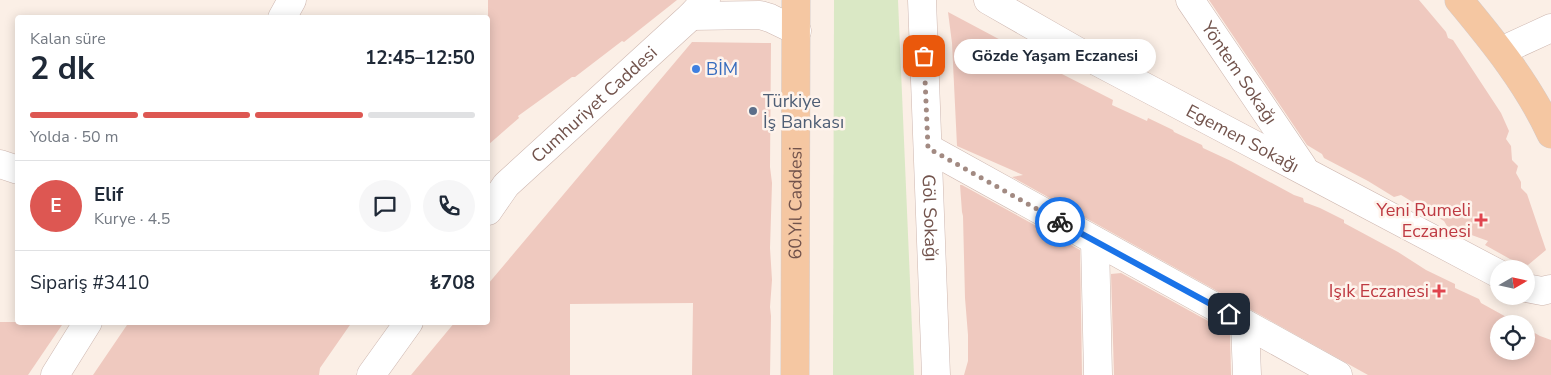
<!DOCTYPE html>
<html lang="tr">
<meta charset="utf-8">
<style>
:root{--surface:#fff;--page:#f6f6f7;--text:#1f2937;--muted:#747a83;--line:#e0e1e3;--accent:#dd5752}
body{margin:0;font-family:"Nunito Sans",sans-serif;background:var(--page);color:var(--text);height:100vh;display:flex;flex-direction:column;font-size:19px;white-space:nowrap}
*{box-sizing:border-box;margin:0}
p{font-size:16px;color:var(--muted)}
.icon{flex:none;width:28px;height:28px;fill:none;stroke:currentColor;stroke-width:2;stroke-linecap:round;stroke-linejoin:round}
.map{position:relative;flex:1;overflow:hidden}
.details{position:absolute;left:15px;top:15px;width:475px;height:310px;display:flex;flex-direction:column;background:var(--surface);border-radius:5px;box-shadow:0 2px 12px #0003}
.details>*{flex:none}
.needle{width:32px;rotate:81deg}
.buttons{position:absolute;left:1490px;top:260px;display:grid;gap:10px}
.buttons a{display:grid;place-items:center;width:45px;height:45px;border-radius:50%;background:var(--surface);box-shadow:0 2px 12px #0003;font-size:25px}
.pin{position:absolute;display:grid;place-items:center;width:42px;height:42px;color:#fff;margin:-21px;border-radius:10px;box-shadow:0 2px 8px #0006}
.courier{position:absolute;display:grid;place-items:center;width:50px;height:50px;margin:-25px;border:4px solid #1a73e8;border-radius:50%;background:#fff;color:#222;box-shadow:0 1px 6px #0007}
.bubble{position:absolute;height:35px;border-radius:18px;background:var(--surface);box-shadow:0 2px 12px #0003;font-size:16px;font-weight:700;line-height:35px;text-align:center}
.overview em{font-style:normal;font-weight:700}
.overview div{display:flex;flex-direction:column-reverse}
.overview{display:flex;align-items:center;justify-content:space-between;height:85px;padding:0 15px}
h1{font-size:32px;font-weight:700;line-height:38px}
.bar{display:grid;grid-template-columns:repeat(4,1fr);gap:8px 5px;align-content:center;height:60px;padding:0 15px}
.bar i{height:6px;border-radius:4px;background:var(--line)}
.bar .active{background:var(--accent)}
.bar p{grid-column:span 4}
.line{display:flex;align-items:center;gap:12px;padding:0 15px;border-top:1px solid var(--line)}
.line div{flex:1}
.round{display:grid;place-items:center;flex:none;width:52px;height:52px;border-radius:26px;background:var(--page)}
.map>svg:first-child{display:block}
.green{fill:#dae8c5}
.building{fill:#efc9bf}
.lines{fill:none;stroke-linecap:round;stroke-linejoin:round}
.minor-casing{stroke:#ceb7b0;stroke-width:29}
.major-casing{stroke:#d5cbc9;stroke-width:29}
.minor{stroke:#fff;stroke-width:28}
.major{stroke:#f5c7a2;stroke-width:28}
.done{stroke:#a28a82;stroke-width:5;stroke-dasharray:0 9}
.route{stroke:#1a73e8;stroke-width:6}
.shop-dot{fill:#3f7fe0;stroke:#fef3ec;stroke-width:2}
.service-dot{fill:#5c6f8a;stroke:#fef3ec;stroke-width:2}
.health-dot{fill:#e0444e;stroke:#fef3ec;stroke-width:2}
.labels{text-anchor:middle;stroke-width:5;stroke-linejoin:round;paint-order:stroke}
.shop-label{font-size:18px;fill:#366cbe;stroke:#fef3ec;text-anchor:start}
.street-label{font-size:18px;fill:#72534c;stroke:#fef3ec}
.service-label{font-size:18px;fill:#4e5e75;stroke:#fef3ec;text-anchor:start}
.health-label{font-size:18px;fill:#be3a42;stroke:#fef3ec;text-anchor:end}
</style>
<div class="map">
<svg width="1551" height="375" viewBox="0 0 1551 375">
<rect width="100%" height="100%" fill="#fbefe6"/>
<!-- green -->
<polygon class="green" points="834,0 898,0 914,375 833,375"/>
<!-- building -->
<g class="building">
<polygon points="488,0 677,0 624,42 622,41 575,77 572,77 518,116 519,118 488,145"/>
<polygon points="1209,0 1419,0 1446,32 1448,38 1453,40 1501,113 1509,131 1506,139 1511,146 1512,160 1518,166 1516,173 1521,182 1521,188 1527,194 1546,250 1528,265 1510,259 1485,245 1488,241 1447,226 1444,221 1401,195 1394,197 1368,181 1324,158 1322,154 1307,145"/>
<polygon points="948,12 1059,71 1060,73 1113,100 1112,105 1147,121 1148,118 1173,130 1174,132 1202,145 1203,148 1231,161 1294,195 1303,198 1304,202 1320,208 1344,220 1344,223 1398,252 1426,270 1455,284 1455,288 1479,299 1481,303 1519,324 1499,324 1499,351 1526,351 1526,328 1540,336 1551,340 1551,375 1368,375 1012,177 1023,175 957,146 952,43"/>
<polygon points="692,42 771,43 770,167 772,183 770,248 772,280 770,307 771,316 770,375 692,375 693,303 570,304 570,375 411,375 455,322 488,322 488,284"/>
<polygon points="960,185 962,185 1080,250 1082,375 964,375 968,361 968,335 965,298 963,216 962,212"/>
<polygon points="1121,273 1230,333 1231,375 1114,375 1111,274"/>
<polygon points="0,322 64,322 28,375 0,375"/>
<polygon points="129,322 352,322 320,368 319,375 93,375"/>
</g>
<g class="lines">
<defs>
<g id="minor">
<path id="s1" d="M922 0 936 375"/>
<path id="s2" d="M988 0 1077 51 1499 274"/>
<path id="s3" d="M1190 0 1303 167"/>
<polyline points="691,16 760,15 770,18 797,31"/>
<polyline points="282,18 292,0"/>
<polyline points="1501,51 1551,28"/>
<polyline points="928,148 1338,375"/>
<polyline points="0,164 18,170"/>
<path id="s4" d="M488 211 506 185 691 16 706 0"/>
<polyline points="1095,241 1098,375"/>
<polyline points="1526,288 1542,291 1551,289"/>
<polyline points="1245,324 1247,375"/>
<polyline points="55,375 88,322"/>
<polyline points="371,375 409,322"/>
</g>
<g id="major">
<path d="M1459 0C1494 42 1528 84 1551 134"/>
<path id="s5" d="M795 375 796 0"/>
</g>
</defs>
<!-- minor casing -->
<use href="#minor" class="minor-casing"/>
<!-- major casing -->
<use href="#major" class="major-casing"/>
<!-- minor -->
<use href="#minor" class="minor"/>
<!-- major -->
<use href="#major" class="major"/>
</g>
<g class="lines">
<!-- done -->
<polyline class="done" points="924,56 928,148 1060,222"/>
<!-- route -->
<polyline class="route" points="1060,222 1229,314"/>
</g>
<!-- markers -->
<circle class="shop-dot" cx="696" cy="69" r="5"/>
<circle class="service-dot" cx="753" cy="111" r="5"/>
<g class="health-dot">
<path d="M1478.5 212.5h5v5h5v5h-5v5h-5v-5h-5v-5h5z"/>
<path d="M1436.5 283.5h5v5h5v5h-5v5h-5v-5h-5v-5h5z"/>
</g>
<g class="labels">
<!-- shop labels -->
<g class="shop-label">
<text x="706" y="75">BİM</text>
</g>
<!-- street labels -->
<g class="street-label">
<text dy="6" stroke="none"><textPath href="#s3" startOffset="88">Yöntem Sokağı</textPath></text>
<text dy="6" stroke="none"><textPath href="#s4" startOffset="151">Cumhuriyet Caddesi</textPath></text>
<text dy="6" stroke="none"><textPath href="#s2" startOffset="290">Egemen Sokağı</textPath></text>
<text dy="6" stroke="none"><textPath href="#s5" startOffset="172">60.Yıl Caddesi</textPath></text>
<text dy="6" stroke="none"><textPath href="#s1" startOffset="218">Göl Sokağı</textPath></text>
</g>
<!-- service labels -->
<g class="service-label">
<text x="763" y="107">Türkiye<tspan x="763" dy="21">İş Bankası</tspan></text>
</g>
<!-- health labels -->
<g class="health-label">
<text x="1471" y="216">Yeni Rumeli<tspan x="1471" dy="21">Eczanesi</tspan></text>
<text x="1429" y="297">Işık Eczanesi</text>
</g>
</g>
</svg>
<div class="buttons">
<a><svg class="needle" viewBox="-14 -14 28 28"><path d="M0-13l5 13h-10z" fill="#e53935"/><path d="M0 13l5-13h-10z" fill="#747a83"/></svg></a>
<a><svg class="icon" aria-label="locate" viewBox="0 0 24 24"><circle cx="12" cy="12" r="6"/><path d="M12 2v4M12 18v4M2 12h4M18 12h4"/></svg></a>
</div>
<div class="pin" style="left:924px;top:56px;background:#ea580c"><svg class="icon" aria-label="bag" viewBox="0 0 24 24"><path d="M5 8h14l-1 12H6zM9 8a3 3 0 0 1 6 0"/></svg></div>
<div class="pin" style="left:1229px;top:314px;background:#1f2937"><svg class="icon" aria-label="home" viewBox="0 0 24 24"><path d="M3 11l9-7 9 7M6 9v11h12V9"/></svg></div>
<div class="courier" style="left:1060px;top:222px"><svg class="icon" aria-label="bike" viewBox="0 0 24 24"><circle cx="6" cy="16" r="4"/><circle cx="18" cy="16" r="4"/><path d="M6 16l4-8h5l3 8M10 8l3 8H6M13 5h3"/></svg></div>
<div class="bubble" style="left:954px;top:39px;width:202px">Gözde Yaşam Eczanesi</div>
<section class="details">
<div class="overview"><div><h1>2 dk</h1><p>Kalan süre</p></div><em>12:45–12:50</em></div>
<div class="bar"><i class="active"></i><i class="active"></i><i class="active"></i><i></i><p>Yolda · 50 m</p></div>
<div class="line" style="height:90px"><b class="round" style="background:var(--accent);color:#fff">E</b><div><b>Elif</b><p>Kurye · 4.5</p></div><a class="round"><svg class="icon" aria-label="chat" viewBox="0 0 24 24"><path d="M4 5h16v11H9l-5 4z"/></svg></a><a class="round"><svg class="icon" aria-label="phone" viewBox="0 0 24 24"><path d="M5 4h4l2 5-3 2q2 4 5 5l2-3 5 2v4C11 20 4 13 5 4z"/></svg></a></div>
<div class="line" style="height:65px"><div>Sipariş #3410</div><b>₺708</b></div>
</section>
</div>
